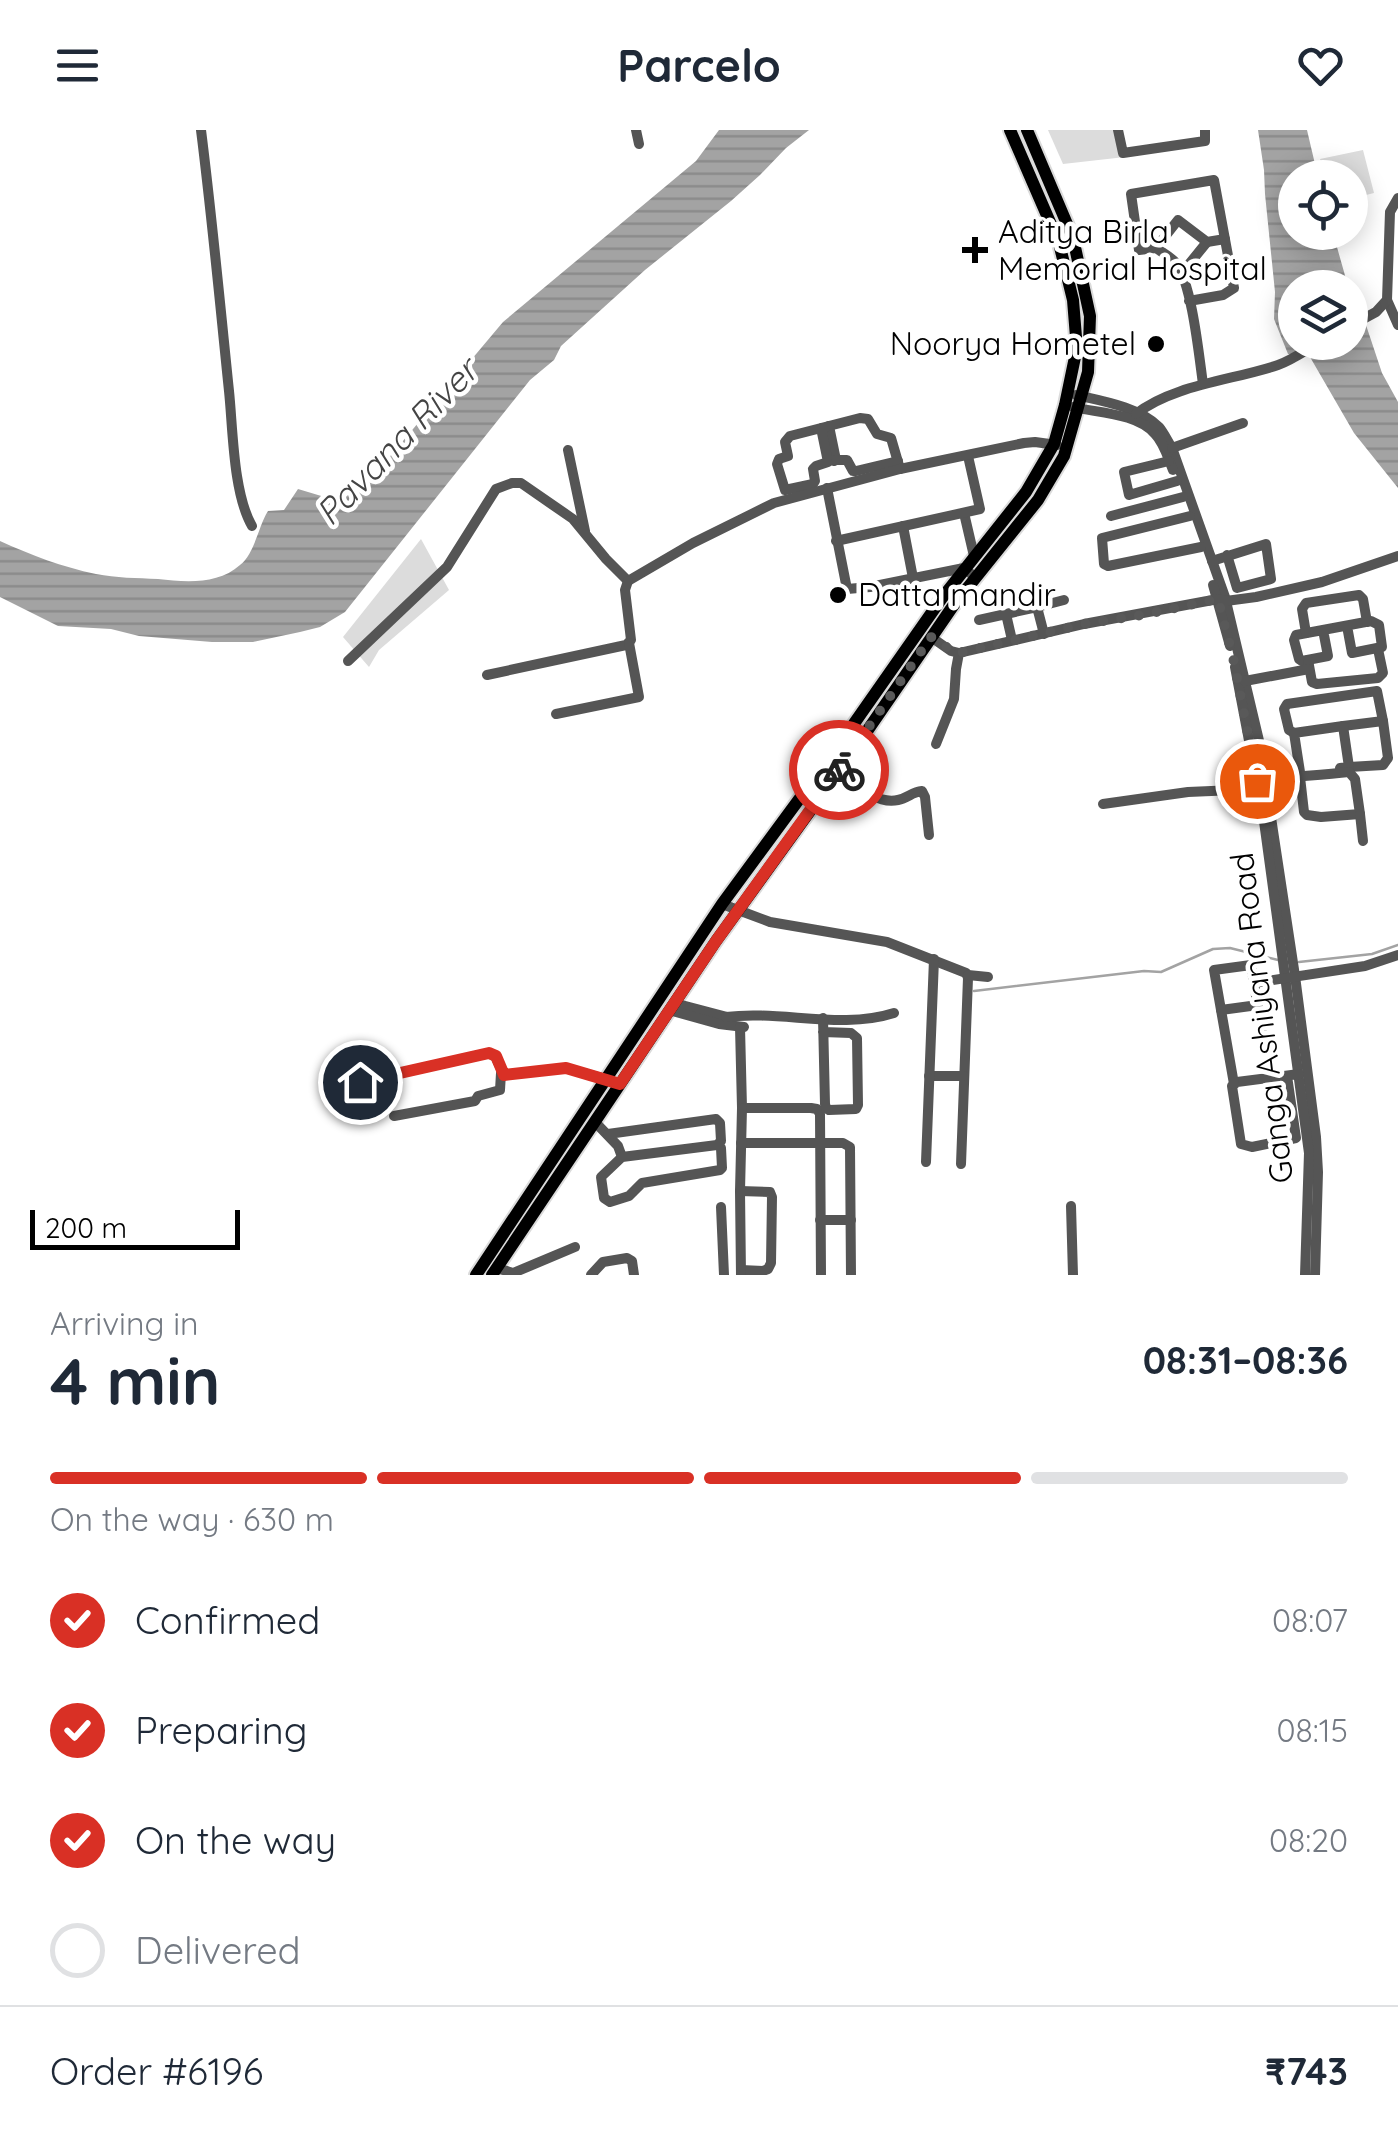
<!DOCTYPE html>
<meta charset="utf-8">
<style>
:root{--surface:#fff;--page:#f2f2f3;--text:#1f2937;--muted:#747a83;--line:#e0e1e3;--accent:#d93025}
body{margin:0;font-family:Quicksand,sans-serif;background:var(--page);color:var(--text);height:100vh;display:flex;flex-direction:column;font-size:38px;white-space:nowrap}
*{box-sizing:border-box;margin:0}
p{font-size:32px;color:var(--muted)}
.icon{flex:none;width:55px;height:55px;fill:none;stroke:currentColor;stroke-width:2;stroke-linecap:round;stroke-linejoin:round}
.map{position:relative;height:1145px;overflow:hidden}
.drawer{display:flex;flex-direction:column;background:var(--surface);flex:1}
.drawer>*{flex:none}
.controls{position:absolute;left:1278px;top:30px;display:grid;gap:20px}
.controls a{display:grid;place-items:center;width:90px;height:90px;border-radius:50%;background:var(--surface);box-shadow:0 5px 25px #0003;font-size:50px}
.scale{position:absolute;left:30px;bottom:25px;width:210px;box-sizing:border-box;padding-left:10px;border:5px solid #000;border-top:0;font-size:28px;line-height:35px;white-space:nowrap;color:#000;-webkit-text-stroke:8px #fff;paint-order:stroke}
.pin{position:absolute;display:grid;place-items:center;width:85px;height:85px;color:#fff;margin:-42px;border:5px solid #fff;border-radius:50%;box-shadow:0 2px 10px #0007}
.courier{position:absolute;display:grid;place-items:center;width:100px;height:100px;margin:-50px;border:8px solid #d93025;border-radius:50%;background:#fff;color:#222;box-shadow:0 2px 12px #0007}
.summary em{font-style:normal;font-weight:700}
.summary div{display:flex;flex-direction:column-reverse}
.summary{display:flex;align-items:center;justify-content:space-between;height:170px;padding:0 50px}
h1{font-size:65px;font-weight:700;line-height:75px}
.bar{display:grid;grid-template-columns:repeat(4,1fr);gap:15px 10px;align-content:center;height:120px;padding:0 50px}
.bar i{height:12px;border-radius:8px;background:var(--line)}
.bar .active{background:var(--accent)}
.bar p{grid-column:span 4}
.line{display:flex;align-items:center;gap:25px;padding:0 50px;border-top:2px solid var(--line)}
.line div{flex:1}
ol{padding:0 50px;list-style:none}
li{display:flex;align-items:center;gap:30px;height:110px}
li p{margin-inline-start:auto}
li .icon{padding:10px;border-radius:50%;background:var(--accent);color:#fff;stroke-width:4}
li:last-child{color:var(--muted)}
li i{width:55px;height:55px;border:5px solid var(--line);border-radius:50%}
header{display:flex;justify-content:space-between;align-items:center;height:130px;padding:0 50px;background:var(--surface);font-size:45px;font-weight:700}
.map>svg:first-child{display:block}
.green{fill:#dcdcdc}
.water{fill:url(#water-rules);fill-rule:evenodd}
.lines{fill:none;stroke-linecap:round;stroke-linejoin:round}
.stream{stroke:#a3a3a3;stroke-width:2.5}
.major-casing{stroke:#dbdbdb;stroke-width:16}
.minor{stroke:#555;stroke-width:10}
.major{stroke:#000;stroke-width:12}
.done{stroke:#595959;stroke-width:10;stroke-dasharray:0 18}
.route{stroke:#d93025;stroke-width:12}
.poi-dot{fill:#000;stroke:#fff;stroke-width:4}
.labels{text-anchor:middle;stroke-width:9;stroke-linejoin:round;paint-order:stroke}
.poi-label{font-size:32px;fill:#000;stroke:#fff;text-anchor:start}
.street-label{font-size:32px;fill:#000;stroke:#fff}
.water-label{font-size:35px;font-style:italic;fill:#444;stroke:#fff}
</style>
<header><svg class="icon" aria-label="menu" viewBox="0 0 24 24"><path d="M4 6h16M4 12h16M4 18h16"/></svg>Parcelo<svg class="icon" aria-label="heart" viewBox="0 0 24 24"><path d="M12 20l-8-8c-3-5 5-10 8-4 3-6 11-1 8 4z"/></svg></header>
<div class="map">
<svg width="1398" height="1145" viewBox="0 0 1398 1145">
<defs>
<pattern id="water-rules" width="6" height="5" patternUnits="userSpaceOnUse" patternTransform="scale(2.5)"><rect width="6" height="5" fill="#a3a3a3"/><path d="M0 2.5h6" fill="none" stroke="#8b8b8b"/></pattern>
</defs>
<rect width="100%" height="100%" fill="#fff"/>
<!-- green -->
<g class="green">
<polygon points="1048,0 1117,0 1125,27 1063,34"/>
<polygon points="1363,20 1374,63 1350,69 1350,48 1327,47 1320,29"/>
<polygon points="421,409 449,460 379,520 369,537 343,507"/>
</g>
<!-- water -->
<g class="water">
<path d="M719 0H809L786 18 760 45 731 71 645 140 561 216 554 230 530 250 345 482 320 497 300 502 253 512H212L139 506 111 499 58 496 0 467V411C31 425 62 437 96 444 116 448 137 448 158 449 185 452 218 455 240 435 255 423 258 397 268 381L284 380 298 359 328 368 333 377 376 343 503 192 696 31Z"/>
<path d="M1258 0H1307L1318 47 1295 48V102L1333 103 1346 149 1365 192 1382 243 1398 272V358L1354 303 1310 227 1288 224 1274 189 1275 162 1265 64 1264 40ZM1295 158H1350V212H1295Z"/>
</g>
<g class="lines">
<!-- stream -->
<g class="stream">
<polyline points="1299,832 1372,824 1398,815"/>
<polyline points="974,861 1144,841 1161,842 1213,819 1230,818 1278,830"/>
</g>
<defs>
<g id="major">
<polyline points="476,1145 722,774 839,615 942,468 1026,362 1054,314 1065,275 1075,227 1076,207 1073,170 1059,113 1010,0"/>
<polyline points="492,1145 716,811 852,623 953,476 1038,370 1064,326 1088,242 1090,186 1073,108 1027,0"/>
</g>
</defs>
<!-- major casing -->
<use href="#major" class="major-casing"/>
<!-- minor -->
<g class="minor">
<path d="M201 0C212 87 220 174 229 261 233 299 233 363 252 396"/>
<polyline points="636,0 639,14"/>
<polyline points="1118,0 1123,23 1205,11 1205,0"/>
<polyline points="1156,118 1178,90 1207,112 1225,109"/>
<polyline points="1181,144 1207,112"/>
<polyline points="1387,170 1398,195"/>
<path d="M1189 171 1223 165 1234 158 1214 50 1131 64 1139 120 1156 118C1163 123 1171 127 1176 133 1192 154 1199 226 1203 254"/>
<polyline points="1350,196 1376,182 1387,170 1390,82 1398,68"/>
<path d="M1076 265C1102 271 1139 277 1159 297 1164 303 1167 310 1172 318L1225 467 1260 615 1295 846 1316 1007 1318 1042 1315 1145"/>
<path d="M1073 277C1098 283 1137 283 1155 304 1164 313 1168 328 1173 340"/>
<path d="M1136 284C1172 255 1234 250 1278 235 1292 230 1306 220 1320 212"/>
<polyline points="829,296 836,330 834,331"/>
<polyline points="821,298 828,332 816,336 813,339 815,351 813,354 785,360 777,334 779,329 788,326 785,312 790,306 860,288 868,289 877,304 891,308 900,339"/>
<polyline points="1172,318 1243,293"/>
<polyline points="568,320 585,401"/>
<polyline points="836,330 847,330 853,341 856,341 898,331"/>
<polyline points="1169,331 1124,342 1129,365 1177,351"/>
<polyline points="827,358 847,459 870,457 964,438 976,448"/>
<polyline points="964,383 974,426"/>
<polyline points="1111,386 1183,367"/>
<polyline points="1190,386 1102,408 1104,434 1108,436 1201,417"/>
<polyline points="903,396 913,448"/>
<polyline points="836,411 980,379 968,326"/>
<polyline points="1212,431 1266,414 1271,449 1237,458 1227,425"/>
<polyline points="1213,455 1230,516"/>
<polyline points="1037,477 1064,470"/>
<polyline points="1006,484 1037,477 1044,504"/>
<polyline points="979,490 1006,484 1012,510"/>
<polyline points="1323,500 1328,526 1302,531 1299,529 1294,510 1296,505 1371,491 1379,495 1382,517 1352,523 1347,496"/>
<polyline points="1306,503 1302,479 1306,473 1359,465 1363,469 1367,492"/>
<polyline points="931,507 951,521 959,523 1084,494 1218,469 1226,471 1256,467 1322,452 1398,426"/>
<polyline points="1308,530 1312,552 1317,554 1378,548 1383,543 1378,519"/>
<polyline points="348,531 447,437 496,359 512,353 521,353 573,389 606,429 628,451 693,413 774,373 900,339 1024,313 1035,312 1057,315"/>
<polyline points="1235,537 1263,684 1309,1023 1305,1145"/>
<polyline points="487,545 626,515 631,510 625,460 628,451"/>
<polyline points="1245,551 1309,539"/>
<polyline points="556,584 639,567 629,513"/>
<polyline points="1294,603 1289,600 1284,579 1287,574 1377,561 1383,591 1343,596"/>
<polyline points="936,614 954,569 956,539 959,523"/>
<polyline points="1349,637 1383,635 1388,628 1383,591"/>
<path d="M839 640C856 653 875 675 898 670 908 668 912 662 922 661L925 667 929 705"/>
<polyline points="1300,642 1294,603 1343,596 1349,637 1340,638"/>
<path d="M1263 650C1291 647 1320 645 1349 642L1355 649 1360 684 1321 687 1307 685 1304 682 1300 647"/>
<polyline points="1103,674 1188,662 1258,659"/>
<polyline points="1360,684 1363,711"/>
<polyline points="722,774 770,792 887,812 966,843 968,848 961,1034"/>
<polyline points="968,845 988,847"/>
<polyline points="1254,853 1365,836 1398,825"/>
<polyline points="674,873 731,888"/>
<polyline points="669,880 719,894 744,897"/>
<polyline points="1221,880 1258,875"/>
<path d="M726 887C781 880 841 900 894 883"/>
<polyline points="740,897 742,978 811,978 817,979 820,984 821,1145"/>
<polyline points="823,902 851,903 857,908 858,975 856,979 829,980 826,978 825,974 823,888"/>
<polyline points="929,946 964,946"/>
<polyline points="1287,946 1296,1008 1252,1017 1241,1014 1232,956 1237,952 1299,944"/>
<polyline points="360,952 489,923 495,926 504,945 566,938 609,950"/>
<polyline points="1234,954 1214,840 1251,835 1264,915"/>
<polyline points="394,986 475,971 478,966 500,960 501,943"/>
<polyline points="595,992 618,1016 622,1027"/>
<polyline points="608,1004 716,989 720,993 721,1011 717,1015 622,1027 601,1047 604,1068 610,1072 629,1066 642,1053 720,1040 722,1038 721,1018"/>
<polyline points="741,1013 843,1013 850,1017 851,1145"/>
<polyline points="926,1032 934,829"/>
<polyline points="740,1061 770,1062 772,1067 771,1133 768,1139 763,1141 741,1140"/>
<polyline points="1071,1076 1073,1145"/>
<polyline points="721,1077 724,1145"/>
<polyline points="820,1090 851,1090"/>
<polyline points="497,1138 513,1143 575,1117"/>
<polyline points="591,1145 603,1132 627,1128 632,1131 634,1145"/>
<polyline points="741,1145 740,1061 742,978"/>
</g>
<!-- major -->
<use href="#major" class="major"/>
</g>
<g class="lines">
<!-- done -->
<polyline class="done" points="839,640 931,507 951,520 959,523 1084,494 1142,485 1218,469 1234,532 1257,651"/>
<!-- route -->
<polyline class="route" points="360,952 489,923 496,926 504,945 566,938 620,954 716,811 839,640"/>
</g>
<!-- markers -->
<g class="poi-dot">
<path d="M970 105h10v10h10v10h-10v10h-10v-10h-10v-10h10z"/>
<circle cx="1156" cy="214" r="10"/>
<circle cx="838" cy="465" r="10"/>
</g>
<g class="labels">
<!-- poi labels -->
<g class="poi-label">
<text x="998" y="113">Aditya Birla<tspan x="998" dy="37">Memorial Hospital</tspan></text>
<text x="1136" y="225" text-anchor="end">Noorya Hometel</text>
<text x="858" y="476">Datta mandir</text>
</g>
<!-- street labels -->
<g class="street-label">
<text transform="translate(1262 888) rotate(-97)" y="11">Ganga Ashiyana Road</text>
</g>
<!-- water labels -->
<g class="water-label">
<text transform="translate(397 312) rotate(-46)" y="12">Pavana River</text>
</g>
</g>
</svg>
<div class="controls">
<a><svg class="icon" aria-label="locate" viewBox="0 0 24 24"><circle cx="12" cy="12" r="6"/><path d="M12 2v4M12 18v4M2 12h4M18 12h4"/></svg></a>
<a><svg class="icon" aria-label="layers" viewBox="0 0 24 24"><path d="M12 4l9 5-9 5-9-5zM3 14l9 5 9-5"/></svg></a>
</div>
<div class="scale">200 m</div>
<div class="pin" style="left:1257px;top:651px;background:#ea580c"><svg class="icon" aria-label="bag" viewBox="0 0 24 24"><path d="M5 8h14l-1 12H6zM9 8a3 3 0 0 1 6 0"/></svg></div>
<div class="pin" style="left:360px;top:952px;background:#1f2937"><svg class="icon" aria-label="home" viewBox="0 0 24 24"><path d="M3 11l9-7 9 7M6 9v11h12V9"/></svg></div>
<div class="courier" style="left:839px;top:640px"><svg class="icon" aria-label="bike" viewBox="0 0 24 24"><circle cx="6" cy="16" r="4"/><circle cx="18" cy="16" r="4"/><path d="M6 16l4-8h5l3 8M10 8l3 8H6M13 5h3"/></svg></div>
</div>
<section class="drawer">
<div class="summary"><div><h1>4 min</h1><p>Arriving in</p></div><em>08:31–08:36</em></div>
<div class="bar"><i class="active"></i><i class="active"></i><i class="active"></i><i></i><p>On the way · 630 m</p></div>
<ol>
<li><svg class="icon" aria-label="check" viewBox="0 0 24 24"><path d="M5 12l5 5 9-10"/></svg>Confirmed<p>08:07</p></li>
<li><svg class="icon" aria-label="check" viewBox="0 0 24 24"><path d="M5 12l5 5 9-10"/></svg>Preparing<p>08:15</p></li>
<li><svg class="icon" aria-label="check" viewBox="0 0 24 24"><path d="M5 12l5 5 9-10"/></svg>On the way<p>08:20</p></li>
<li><i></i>Delivered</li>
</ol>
<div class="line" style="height:130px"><div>Order #6196</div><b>₹743</b></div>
</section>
